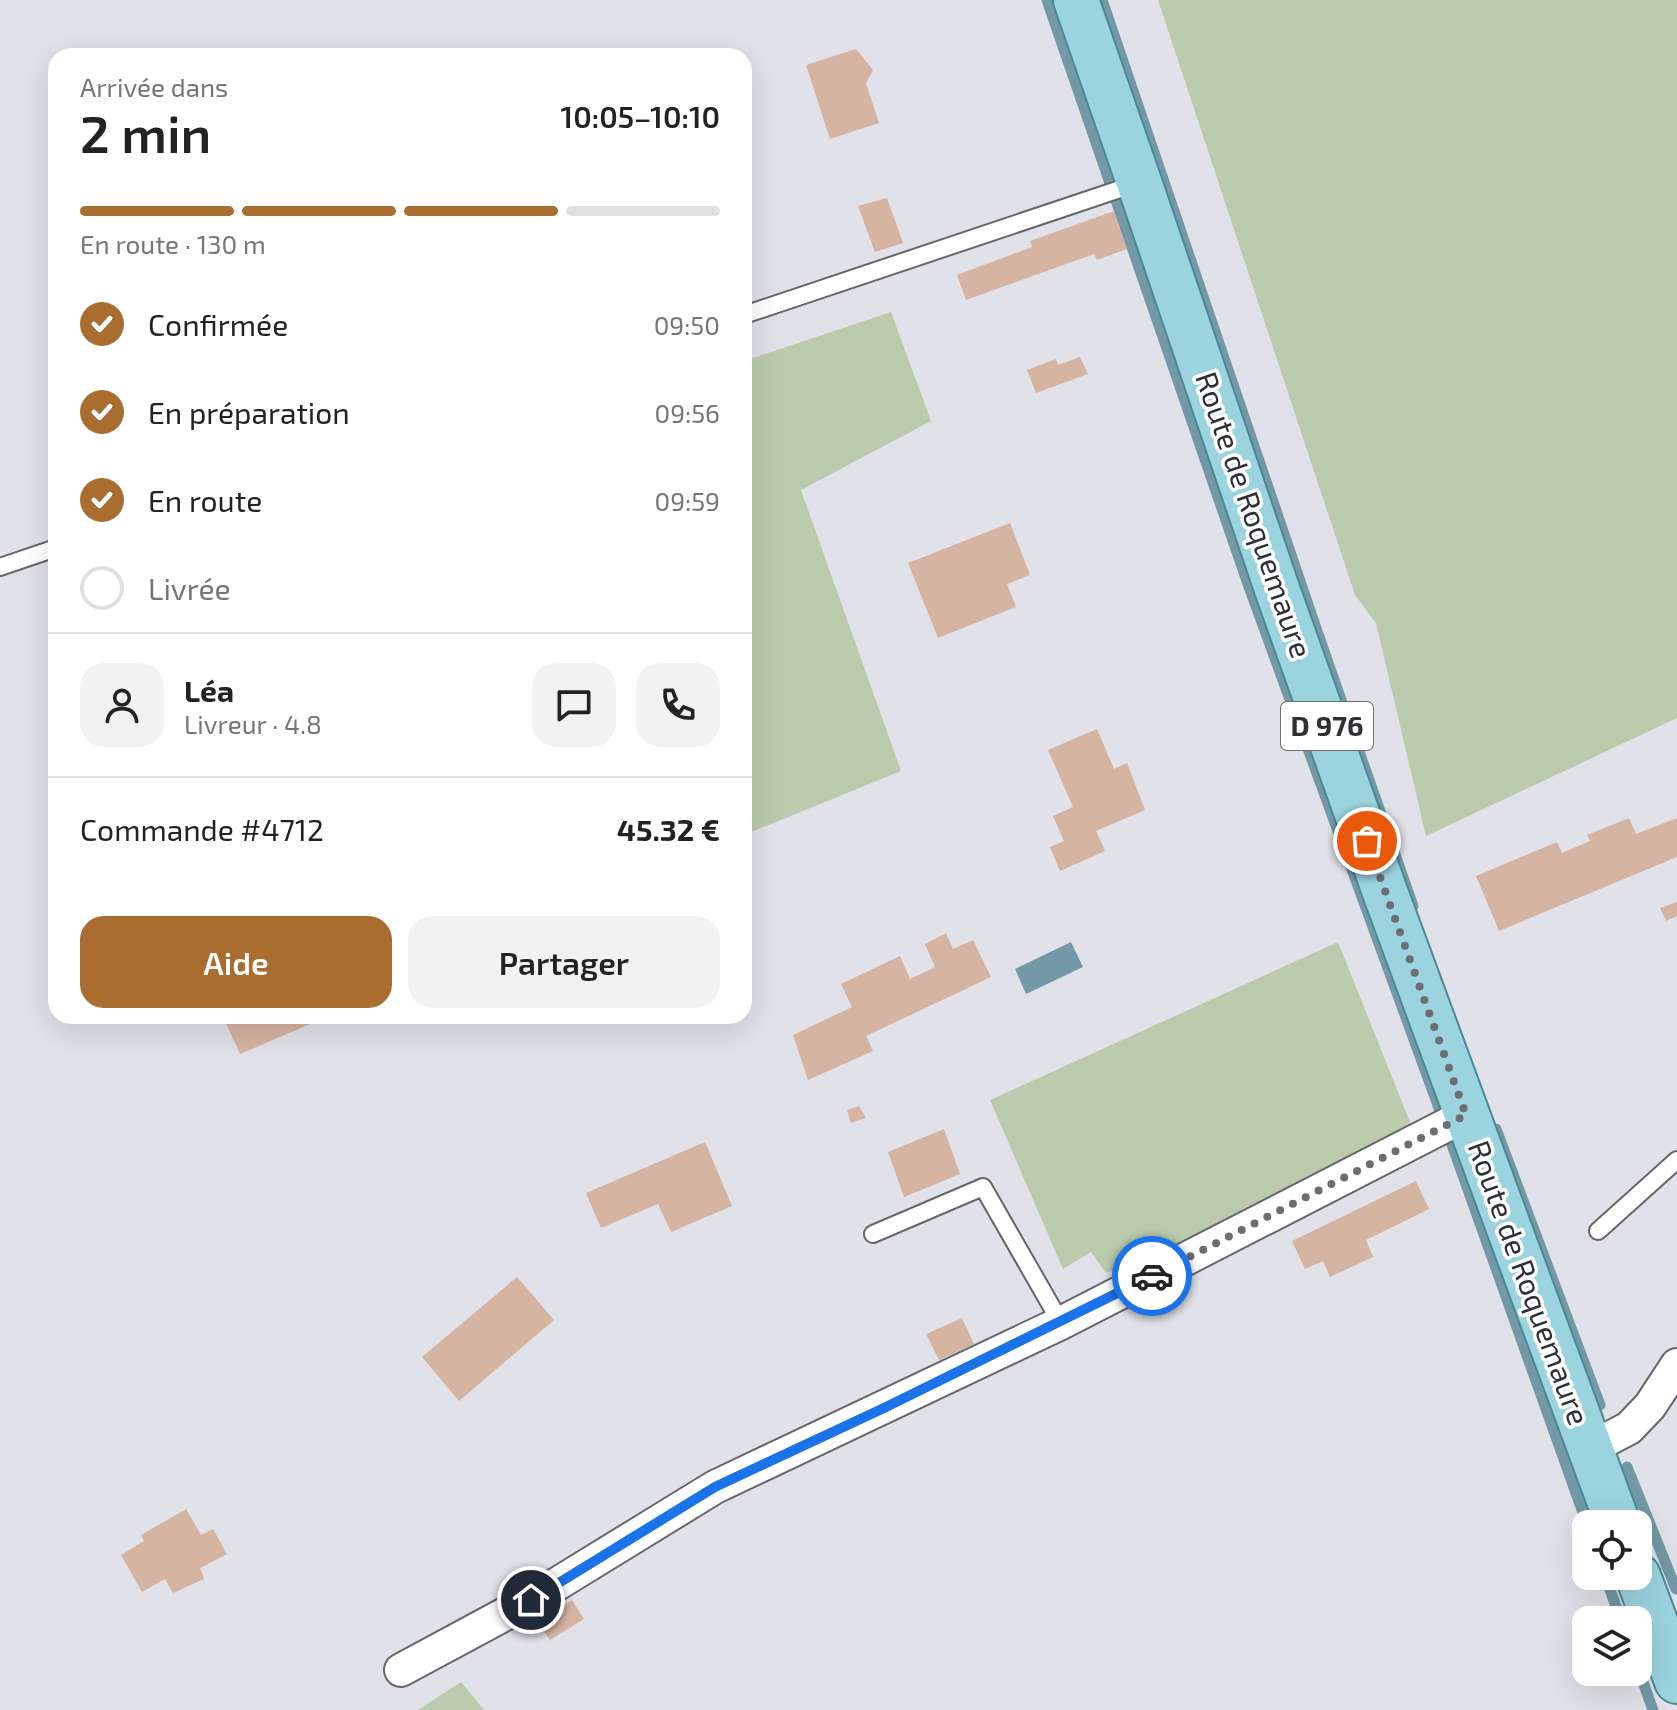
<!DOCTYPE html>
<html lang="fr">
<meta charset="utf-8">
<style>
:root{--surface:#fff;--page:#f2f2f2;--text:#222;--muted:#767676;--line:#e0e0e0;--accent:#a96d30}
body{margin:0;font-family:"Exo 2",sans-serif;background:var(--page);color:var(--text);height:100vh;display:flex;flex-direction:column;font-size:30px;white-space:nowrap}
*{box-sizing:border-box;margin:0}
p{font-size:26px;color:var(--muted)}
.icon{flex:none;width:44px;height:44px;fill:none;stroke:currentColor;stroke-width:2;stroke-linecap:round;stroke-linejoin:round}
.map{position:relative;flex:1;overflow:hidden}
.drawer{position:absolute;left:48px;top:48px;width:704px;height:976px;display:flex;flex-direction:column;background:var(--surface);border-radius:24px;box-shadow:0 8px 32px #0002}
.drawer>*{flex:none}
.tools{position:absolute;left:1572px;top:1510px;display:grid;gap:16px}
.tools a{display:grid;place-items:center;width:80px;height:80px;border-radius:16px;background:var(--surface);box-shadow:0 8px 32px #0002;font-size:40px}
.pin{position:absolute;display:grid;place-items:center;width:68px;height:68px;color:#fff;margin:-34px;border:4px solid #fff;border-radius:50%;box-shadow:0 2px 8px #0007}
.courier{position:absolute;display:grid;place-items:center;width:80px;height:80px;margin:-40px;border:6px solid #1a73e8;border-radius:50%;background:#fff;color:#222;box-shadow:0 2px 10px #0007}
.overview em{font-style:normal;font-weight:600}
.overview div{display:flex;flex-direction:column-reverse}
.overview{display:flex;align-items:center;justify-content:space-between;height:136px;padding:0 32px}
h1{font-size:52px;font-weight:600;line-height:60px}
.bar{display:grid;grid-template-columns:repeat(4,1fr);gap:12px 8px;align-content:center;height:96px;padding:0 32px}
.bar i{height:10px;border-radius:6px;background:var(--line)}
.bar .on{background:var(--accent)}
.bar p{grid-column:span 4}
.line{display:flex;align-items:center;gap:20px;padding:0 32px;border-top:2px solid var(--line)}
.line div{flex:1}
.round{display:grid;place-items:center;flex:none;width:84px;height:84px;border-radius:24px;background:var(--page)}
ol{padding:0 32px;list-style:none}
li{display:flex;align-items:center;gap:24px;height:88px}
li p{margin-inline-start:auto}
li .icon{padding:8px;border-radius:50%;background:var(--accent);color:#fff;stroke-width:4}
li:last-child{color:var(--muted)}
li i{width:44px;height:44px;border:4px solid var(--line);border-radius:50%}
.cta{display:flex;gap:16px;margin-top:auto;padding:16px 32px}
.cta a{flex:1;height:92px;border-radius:24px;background:var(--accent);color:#fff;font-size:32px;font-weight:600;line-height:92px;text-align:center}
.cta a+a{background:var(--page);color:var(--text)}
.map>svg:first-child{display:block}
.green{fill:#bacbad}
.water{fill:#7399a6}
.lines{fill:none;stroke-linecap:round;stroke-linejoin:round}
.stream{stroke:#7399a6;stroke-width:11}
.building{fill:#d5b4a1}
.lane-casing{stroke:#66666d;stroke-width:20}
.street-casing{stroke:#66666d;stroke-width:36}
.primary-casing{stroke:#4a8894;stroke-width:48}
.lane{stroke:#fff;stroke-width:16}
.street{stroke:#fff;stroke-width:32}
.primary{stroke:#9bd4df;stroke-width:44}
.done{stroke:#6d6e73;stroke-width:8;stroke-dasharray:0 14.4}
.route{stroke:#1a73e8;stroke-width:10}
.labels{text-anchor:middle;stroke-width:7;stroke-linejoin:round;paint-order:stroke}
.shield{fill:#fff;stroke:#6d6e70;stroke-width:2}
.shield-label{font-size:28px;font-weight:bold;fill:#2f3033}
.street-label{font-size:30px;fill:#2f3033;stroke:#fff}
</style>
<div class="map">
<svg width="1677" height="1710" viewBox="0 0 1677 1710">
<rect width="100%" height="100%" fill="#e1e1e9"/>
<!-- green -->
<g class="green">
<polygon points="1158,0 1677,0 1677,718 1426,836 1376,623 1355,595"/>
<polygon points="891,312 931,421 801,490 901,771 744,835 744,361"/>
<polygon points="1338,942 1414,1132 1181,1251 1106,1273 1091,1252 1063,1269 990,1100"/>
<polygon points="461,1682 484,1710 418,1710"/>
</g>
<!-- water -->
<polygon class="water" points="1071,942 1083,967 1026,994 1015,969"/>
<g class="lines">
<!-- stream -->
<g class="stream">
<polyline points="1047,0 1248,584 1439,1108 1587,1524"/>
<polyline points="1102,0 1318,634 1413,906"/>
<polyline points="1496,1129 1600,1405"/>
<polyline points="1627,1467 1676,1589"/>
<polyline points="1605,1576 1621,1620"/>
<polyline points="1638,1668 1653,1710"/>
</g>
</g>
<!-- building -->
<g class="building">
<polygon points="856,49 873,70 866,83 879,123 830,139 806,65"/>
<polygon points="887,198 903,243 875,252 858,206"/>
<polygon points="1114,211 1127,249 1097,260 1094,254 966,300 957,275 1032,247 1030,241"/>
<polygon points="1080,357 1088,374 1036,393 1027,370 1056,359 1058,365"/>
<polygon points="1010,523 1030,575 1007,584 1016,607 938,638 908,563"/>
<polygon points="1097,729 1114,769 1127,763 1145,810 1096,831 1105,851 1060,871 1050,847 1064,841 1053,816 1073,807 1048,750"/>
<polygon points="1629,818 1636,834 1677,818 1677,857 1499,931 1476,876 1557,842 1562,853 1590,841 1587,835"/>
<polygon points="1677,902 1677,916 1666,921 1660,908"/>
<polygon points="946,933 953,949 973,940 991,977 866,1036 873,1051 808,1080 793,1035 852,1007 841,984 900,956 910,979 935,967 925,944"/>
<polygon points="231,1016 329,1016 240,1054 225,1021 232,1018"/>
<polygon points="859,1106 866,1118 851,1123 847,1110"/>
<polygon points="944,1129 960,1174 904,1197 888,1152"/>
<polygon points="705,1142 732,1206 671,1232 658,1204 601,1228 586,1193"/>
<polygon points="1416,1181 1429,1209 1366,1240 1373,1257 1330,1277 1323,1261 1305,1269 1292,1241"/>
<polygon points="517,1277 554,1320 459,1401 422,1357"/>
<polygon points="962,1318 974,1344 939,1360 926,1334"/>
<polygon points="186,1509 201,1535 213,1529 227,1554 200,1568 204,1579 173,1593 165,1579 142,1592 121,1555 144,1541 141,1535"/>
<polygon points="572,1600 584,1619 550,1640 538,1623"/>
</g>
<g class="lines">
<defs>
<g id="lane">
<polyline points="744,315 1138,183"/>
<polyline points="0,567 56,548"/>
<polyline points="1598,1231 1677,1160"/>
<polyline points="873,1234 983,1187 1061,1323"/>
</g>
<g id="street">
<polyline points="1589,1449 1629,1428 1650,1406 1677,1365"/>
<polyline points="401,1670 531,1600 715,1487 1061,1323 1466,1115"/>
</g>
<g id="primary">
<polyline points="1076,0 1139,182 1277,589 1385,892 1618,1524"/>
<polyline points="1638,1576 1677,1681"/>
</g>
</defs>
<!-- lane casing -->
<use href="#lane" class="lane-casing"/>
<!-- street casing -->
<use href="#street" class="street-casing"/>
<!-- primary casing -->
<use href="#primary" class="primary-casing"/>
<!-- lane -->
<use href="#lane" class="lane"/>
<!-- street -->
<use href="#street" class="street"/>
<!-- primary -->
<use href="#primary" class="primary"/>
</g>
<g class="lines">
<!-- done -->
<polyline class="done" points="1152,1276 1466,1115 1367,841"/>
<!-- route -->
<polyline class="route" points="531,1600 715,1487 884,1408 1152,1276"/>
</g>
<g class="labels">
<!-- shield labels -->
<rect class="shield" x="1281" y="702" width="92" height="48" rx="6"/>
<g class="shield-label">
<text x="1327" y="736">D 976</text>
</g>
<!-- street labels -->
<g class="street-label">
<text transform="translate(1253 515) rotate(71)" y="10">Route de Roquemaure</text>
<text transform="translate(1528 1283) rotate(70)" y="10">Route de Roquemaure</text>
</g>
</g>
</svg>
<div class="tools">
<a><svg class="icon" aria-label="locate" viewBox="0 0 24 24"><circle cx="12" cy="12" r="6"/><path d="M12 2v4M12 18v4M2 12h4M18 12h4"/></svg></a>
<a><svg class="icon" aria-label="layers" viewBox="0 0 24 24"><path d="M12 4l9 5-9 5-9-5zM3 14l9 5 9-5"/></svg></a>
</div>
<div class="pin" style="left:1367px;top:841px;background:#ea580c"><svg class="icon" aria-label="bag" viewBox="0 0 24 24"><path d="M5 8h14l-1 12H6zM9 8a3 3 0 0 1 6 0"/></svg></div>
<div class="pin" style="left:531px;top:1600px;background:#1f2937"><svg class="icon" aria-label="home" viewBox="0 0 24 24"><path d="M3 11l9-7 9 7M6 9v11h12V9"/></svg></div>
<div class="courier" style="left:1152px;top:1276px"><svg class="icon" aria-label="car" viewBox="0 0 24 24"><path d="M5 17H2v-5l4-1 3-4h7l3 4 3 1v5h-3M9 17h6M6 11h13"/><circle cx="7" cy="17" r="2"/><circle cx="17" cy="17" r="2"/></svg></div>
<section class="drawer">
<div class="overview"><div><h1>2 min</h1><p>Arrivée dans</p></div><em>10:05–10:10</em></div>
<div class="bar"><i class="on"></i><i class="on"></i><i class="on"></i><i></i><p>En route · 130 m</p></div>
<ol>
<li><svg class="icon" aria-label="check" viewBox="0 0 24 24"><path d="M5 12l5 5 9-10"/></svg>Confirmée<p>09:50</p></li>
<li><svg class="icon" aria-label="check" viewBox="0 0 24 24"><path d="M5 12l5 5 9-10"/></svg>En préparation<p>09:56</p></li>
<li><svg class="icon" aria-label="check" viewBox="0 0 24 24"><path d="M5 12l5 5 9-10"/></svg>En route<p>09:59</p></li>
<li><i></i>Livrée</li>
</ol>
<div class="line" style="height:144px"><a class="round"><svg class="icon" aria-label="person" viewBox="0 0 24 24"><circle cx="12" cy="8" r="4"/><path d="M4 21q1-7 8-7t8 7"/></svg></a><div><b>Léa</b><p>Livreur · 4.8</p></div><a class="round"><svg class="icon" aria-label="chat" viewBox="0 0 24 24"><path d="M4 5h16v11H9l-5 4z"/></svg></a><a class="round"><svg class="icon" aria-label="phone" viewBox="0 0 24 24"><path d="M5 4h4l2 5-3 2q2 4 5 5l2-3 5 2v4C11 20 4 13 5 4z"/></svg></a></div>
<div class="line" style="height:104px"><div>Commande #4712</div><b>45.32 €</b></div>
<div class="cta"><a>Aide</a><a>Partager</a></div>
</section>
</div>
